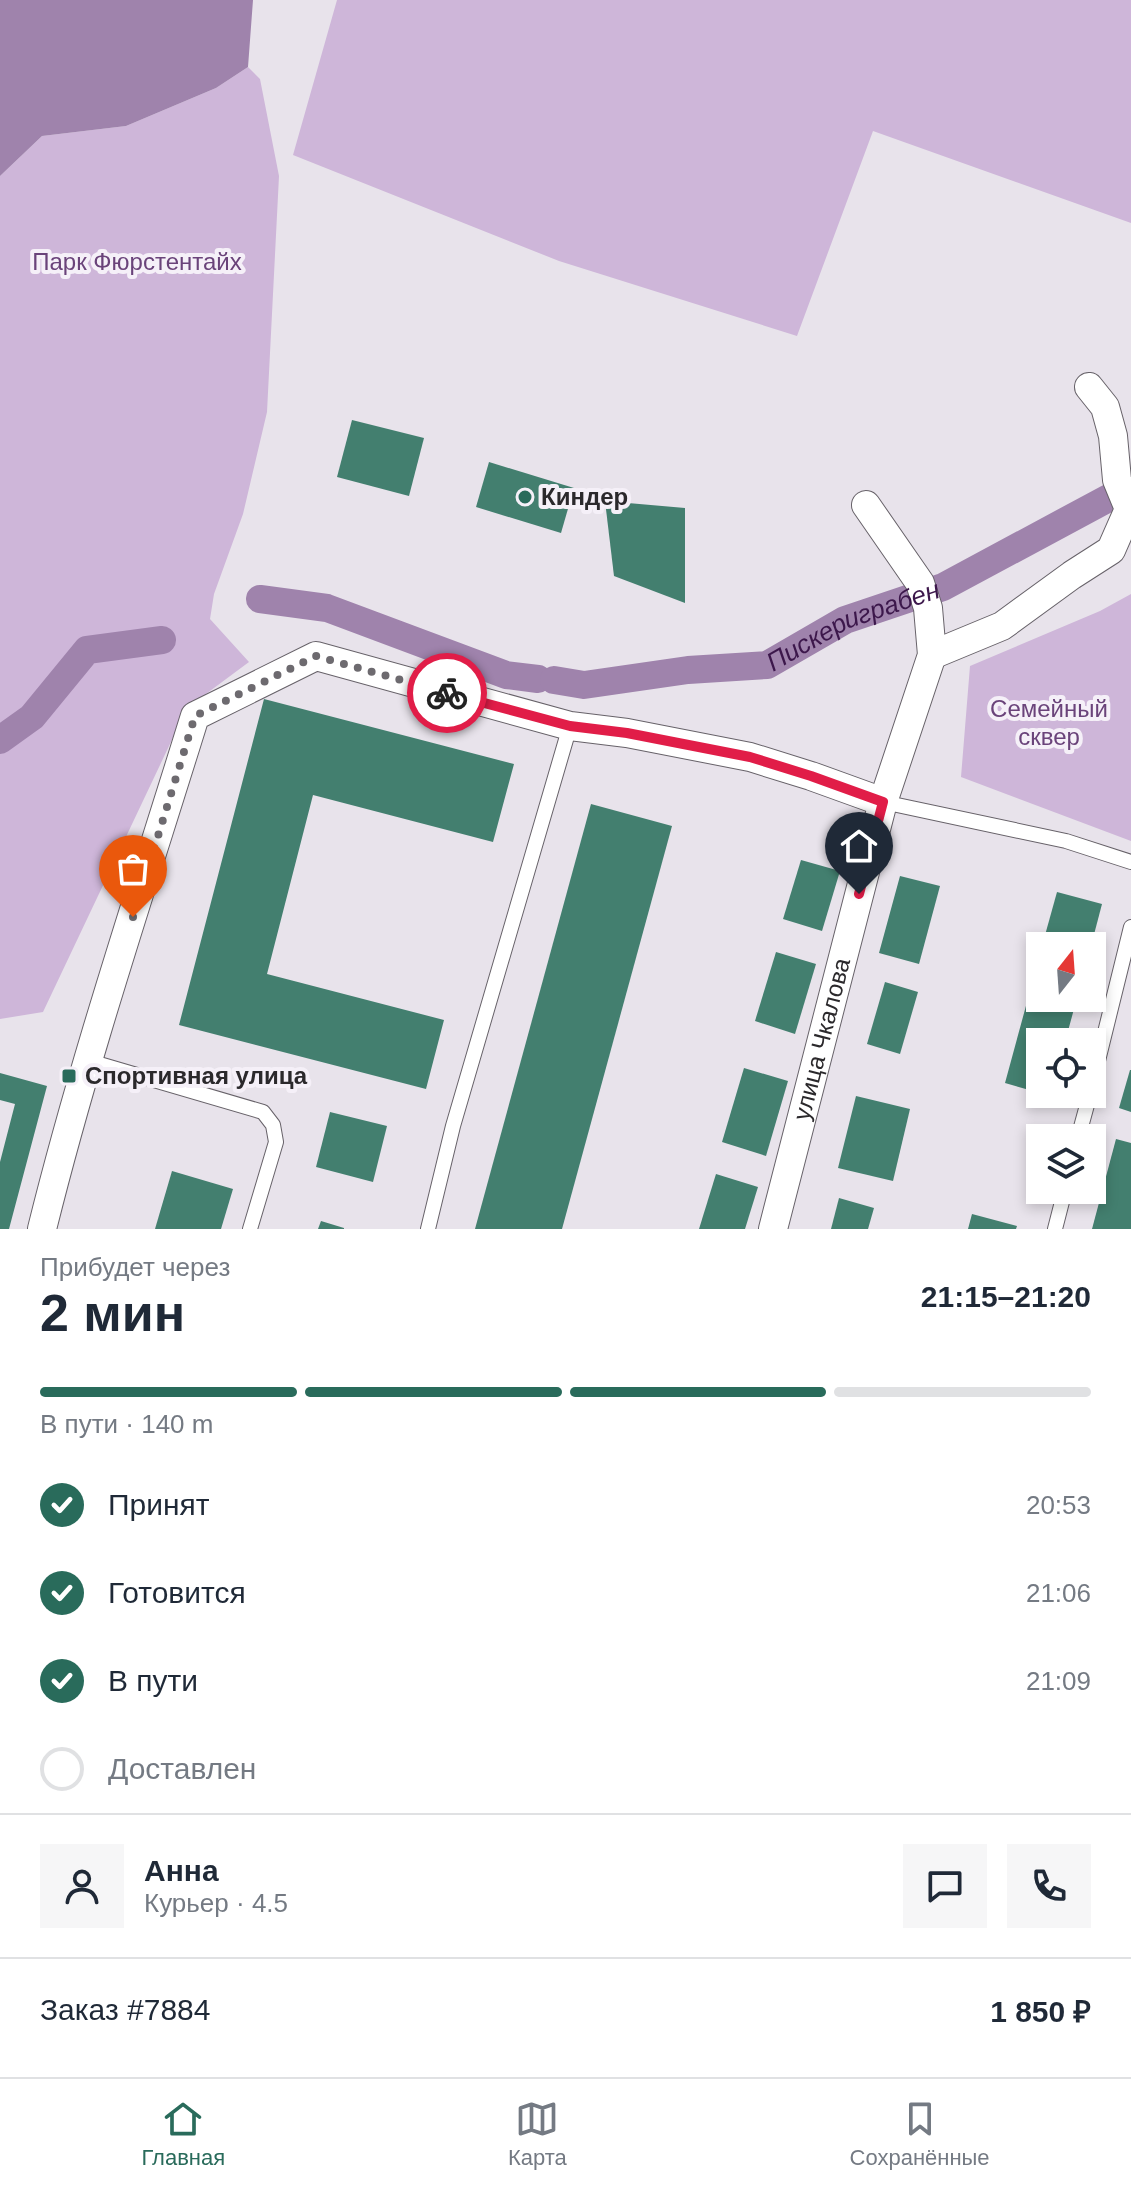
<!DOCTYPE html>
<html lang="ru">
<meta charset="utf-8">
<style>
:root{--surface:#fff;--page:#f6f6f7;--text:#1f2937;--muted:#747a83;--line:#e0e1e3;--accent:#296b5b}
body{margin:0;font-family:Helvetica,sans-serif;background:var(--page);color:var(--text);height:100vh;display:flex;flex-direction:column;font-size:30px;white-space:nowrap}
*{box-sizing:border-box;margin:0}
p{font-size:26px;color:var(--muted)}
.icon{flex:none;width:44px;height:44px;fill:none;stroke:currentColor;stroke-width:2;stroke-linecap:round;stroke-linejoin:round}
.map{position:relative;height:1229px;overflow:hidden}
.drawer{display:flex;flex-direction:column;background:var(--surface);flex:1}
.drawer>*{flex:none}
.needle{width:52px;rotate:17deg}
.tools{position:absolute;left:1026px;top:932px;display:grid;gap:16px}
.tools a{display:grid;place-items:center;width:80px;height:80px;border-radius:0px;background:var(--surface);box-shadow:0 4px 12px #0003;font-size:40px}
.pin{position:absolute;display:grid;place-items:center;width:68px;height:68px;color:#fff;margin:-82px -34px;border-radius:50% 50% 50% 0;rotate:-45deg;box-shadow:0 0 8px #0007}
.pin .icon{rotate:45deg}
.courier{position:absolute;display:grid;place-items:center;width:80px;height:80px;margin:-40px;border:6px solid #e11d48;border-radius:50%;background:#fff;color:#222;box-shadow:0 2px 10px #0007}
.head em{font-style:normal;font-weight:700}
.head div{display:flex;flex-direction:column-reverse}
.head{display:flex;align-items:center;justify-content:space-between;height:136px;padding:0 40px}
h1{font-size:52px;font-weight:700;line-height:60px}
.bar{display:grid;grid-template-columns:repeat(4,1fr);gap:12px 8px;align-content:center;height:96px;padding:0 40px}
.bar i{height:10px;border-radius:6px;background:var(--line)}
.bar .current{background:var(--accent)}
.bar p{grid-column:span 4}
.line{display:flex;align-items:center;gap:20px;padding:0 40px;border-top:2px solid var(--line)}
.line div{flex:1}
.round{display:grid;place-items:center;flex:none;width:84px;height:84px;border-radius:0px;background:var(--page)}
ol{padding:0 40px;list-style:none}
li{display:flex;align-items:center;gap:24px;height:88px}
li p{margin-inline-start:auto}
li .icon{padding:8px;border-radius:50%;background:var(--accent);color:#fff;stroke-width:4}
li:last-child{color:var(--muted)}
li i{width:44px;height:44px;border:4px solid var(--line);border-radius:50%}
.menu{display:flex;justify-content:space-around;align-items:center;height:112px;border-top:2px solid var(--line);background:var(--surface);font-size:22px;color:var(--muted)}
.menu a{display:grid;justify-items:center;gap:4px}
.menu .current{color:var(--accent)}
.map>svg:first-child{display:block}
.green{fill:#ceb6d9}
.water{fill:#9f83ac}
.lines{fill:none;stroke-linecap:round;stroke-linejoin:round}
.canal{stroke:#9f83ac;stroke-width:28}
.building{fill:#437f6f}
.service-casing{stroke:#676269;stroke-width:16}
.minor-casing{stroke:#676269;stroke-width:30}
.service{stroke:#fff;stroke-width:14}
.minor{stroke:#fff;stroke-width:28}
.done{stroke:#6d6a6f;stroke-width:8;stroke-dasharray:0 14.4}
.route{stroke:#e11d48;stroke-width:10}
.poi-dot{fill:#296b5b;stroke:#f5f0f8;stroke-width:3}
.labels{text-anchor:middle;stroke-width:8;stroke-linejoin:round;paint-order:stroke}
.park-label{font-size:24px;fill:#6a437a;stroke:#f5f0f8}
.poi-label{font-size:24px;font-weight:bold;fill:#2b292c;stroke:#f5f0f8;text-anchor:start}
.street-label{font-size:24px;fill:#2b292c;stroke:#f5f0f8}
.water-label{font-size:26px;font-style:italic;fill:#3c174b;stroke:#f5f0f8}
</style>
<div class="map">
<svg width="1131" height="1229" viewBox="0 0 1131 1229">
<rect width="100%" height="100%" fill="#e8e3eb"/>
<!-- green -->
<g class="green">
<polygon points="337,0 1131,0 1131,223 873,131 797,336 559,261 293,155"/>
<polygon points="248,67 260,79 279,176 267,412 243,514 214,594 210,619 249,662 187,708 43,1012 0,1019 0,176 42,136 126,126 216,88"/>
<polygon points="1131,594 1131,841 961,777 970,666 1100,611"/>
</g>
<!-- water -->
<polygon class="water" points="0,0 253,0 248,67 216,88 126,126 42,136 0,176"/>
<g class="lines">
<!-- canal -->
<g class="canal">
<polyline points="260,599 327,608 506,675 538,679"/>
<path id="s1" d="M554 680 584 685 688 670 767 665 845 620 943 587 1131 486"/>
<polyline points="0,740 32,717 87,650 162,640"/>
</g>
</g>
<!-- building -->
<g class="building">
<polygon points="352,420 424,438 409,496 337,477"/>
<polygon points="489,462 574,488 561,533 476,507"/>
<polygon points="605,501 685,508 685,603 614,576"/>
<polygon points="264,699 514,764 493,842 313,795 267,974 444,1020 426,1089 179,1025"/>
<polygon points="591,804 672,826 562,1229 475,1229"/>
<polygon points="801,860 840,871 822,931 783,919"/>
<polygon points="900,876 940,886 919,964 879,953"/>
<polygon points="1057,892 1102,904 1091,946 1042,946"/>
<polygon points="776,952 816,964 795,1034 755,1021"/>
<polygon points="1039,958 1040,998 1077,998 1065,1042 1040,1042 1040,1093 1005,1083"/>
<polygon points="885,982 918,992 900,1054 867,1044"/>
<polygon points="744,1068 788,1081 766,1156 722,1142"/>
<polygon points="1130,1070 1131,1070 1131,1112 1119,1108"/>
<polygon points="0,1073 47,1086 9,1229 0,1229 0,1162 15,1104 0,1100"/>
<polygon points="856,1096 910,1109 893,1181 838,1168"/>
<polygon points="330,1112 387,1126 373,1182 316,1167"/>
<polygon points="1116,1139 1131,1143 1131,1229 1092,1229"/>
<polygon points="172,1171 233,1189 221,1229 155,1229"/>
<polygon points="716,1174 758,1187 745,1229 699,1229"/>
<polygon points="839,1198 874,1208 868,1229 831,1229"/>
<polygon points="972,1214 1017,1226 1016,1229 968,1229"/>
<polygon points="321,1221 344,1228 344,1229 318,1229"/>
</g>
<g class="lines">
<defs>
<g id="service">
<polyline points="883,802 1066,841 1131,862"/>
<polyline points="89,1061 263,1112 273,1125 276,1142 250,1229"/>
<polyline points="1092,1085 1131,927"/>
<polyline points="1078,1138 1090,1094"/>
<polyline points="428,1229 453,1126 570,726"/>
<polyline points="1055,1229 1065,1190"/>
</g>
<g id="minor">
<polyline points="932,655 1002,626 1072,575 1111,550 1129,509 1117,480 1113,436 1105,407 1089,387"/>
<path d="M42 1229C85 1056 142 887 195 716L316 656 570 726 627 733 750 757 811 776 883 802"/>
<path id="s2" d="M773 1229 883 802 932 655 928 608 920 583 866 505"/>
</g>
</defs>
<!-- service casing -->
<use href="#service" class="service-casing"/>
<!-- minor casing -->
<use href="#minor" class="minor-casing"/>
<!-- service -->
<use href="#service" class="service"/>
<!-- minor -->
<use href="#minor" class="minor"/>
</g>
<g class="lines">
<!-- done -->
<polyline class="done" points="133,917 195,716 316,656 447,693"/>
<!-- route -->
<polyline class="route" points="447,693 570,726 627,733 750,757 811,776 883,802 859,894"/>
</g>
<!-- markers -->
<g class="poi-dot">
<circle cx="525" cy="497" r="8"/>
<rect x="61" y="1068" width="16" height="16" rx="4"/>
</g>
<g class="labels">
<!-- park labels -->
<g class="park-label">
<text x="137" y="270">Парк Фюрстентайх</text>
<text x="1049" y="717">Семейный<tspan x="1049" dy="28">сквер</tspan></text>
</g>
<!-- poi labels -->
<g class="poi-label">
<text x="541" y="505">Киндер</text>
<text x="85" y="1084">Спортивная улица</text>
</g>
<!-- street labels -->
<g class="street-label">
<text dy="8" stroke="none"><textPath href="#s2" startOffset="196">улица Чкалова</textPath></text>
</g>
<!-- water labels -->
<g class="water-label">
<text dy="9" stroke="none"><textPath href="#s1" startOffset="310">Пискериграбен</textPath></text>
</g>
</g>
</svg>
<div class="tools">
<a><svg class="needle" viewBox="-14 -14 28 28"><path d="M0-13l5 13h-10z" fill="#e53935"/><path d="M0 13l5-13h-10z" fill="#747a83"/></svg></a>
<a><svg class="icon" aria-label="locate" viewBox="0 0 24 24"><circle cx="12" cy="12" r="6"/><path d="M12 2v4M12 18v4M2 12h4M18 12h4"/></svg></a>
<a><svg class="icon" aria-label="layers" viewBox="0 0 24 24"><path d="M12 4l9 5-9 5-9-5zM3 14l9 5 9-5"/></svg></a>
</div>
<div class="pin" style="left:133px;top:917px;background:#ea580c"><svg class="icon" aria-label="bag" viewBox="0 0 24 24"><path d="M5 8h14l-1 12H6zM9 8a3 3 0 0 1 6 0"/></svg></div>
<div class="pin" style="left:859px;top:894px;background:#1f2937"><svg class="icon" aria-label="home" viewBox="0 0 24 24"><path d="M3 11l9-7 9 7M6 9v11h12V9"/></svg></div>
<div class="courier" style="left:447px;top:693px"><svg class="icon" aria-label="bike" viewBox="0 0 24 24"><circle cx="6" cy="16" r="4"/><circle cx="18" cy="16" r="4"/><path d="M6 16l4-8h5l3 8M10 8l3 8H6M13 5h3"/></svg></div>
</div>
<section class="drawer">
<div class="head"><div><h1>2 мин</h1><p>Прибудет через</p></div><em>21:15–21:20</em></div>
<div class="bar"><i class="current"></i><i class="current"></i><i class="current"></i><i></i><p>В пути · 140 m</p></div>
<ol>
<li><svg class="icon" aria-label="check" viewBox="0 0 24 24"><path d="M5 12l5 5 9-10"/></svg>Принят<p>20:53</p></li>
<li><svg class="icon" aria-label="check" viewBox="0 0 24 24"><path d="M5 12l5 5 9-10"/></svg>Готовится<p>21:06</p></li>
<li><svg class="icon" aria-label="check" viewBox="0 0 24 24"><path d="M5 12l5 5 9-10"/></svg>В пути<p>21:09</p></li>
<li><i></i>Доставлен</li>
</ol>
<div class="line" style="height:144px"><a class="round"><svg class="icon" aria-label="person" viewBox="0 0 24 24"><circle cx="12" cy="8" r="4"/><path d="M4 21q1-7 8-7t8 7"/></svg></a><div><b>Анна</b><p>Курьер · 4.5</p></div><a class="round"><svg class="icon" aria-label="chat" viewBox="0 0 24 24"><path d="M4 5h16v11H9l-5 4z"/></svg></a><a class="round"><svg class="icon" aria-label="phone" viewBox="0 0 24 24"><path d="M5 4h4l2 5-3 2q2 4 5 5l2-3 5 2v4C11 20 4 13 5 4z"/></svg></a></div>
<div class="line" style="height:104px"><div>Заказ #7884</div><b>1 850 ₽</b></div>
</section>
<nav class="menu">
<a class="current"><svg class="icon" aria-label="home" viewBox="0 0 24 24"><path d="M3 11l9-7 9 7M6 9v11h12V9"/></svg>Главная</a>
<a><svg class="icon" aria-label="map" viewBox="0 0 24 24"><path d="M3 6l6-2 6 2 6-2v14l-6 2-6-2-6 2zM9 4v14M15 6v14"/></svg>Карта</a>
<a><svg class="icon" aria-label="saved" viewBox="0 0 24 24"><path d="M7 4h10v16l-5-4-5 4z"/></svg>Сохранённые</a>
</nav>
